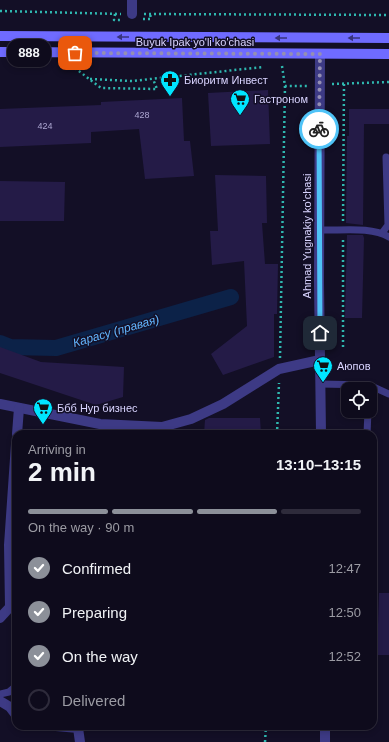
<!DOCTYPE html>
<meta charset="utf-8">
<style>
:root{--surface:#0e0b1c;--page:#1c1929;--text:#f1f3f6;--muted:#9b9ba3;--line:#2e2b3b;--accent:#8c9099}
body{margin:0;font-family:Arial,sans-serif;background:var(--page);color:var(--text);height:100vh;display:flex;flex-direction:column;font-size:15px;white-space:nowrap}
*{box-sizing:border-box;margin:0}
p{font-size:13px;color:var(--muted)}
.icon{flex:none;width:22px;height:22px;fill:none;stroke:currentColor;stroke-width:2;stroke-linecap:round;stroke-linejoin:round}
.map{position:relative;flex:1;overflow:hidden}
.details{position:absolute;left:12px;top:430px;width:365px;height:300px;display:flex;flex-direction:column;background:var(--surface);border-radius:12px;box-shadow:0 2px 6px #0003,0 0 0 1px var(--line)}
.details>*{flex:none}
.tools{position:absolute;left:341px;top:382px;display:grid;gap:8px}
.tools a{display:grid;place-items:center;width:36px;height:36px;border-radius:8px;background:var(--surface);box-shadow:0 2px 6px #0003,0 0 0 1px var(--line);font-size:20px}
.pin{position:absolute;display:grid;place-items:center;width:34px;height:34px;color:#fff;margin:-17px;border-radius:8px;box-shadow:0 2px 6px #0006}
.courier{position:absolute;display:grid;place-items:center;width:40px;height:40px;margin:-20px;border:3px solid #4fc3f7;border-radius:50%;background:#fff;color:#222;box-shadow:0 1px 5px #0007}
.bubble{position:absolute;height:28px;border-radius:12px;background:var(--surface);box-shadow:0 2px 6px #0003,0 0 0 1px var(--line);font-size:13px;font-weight:600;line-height:28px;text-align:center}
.headline em{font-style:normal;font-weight:600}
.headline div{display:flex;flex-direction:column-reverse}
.headline{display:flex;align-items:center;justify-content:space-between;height:68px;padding:0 16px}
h1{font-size:26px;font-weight:600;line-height:30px}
.bar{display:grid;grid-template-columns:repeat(4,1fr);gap:6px 4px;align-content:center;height:48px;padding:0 16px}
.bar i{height:5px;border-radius:3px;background:var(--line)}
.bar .current{background:var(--accent)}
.bar p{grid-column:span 4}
ol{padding:0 16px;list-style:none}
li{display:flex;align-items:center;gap:12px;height:44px}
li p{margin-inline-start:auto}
li .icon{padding:4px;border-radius:50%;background:var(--accent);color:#fff;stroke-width:4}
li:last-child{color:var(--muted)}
li i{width:22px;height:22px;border:2px solid var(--line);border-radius:50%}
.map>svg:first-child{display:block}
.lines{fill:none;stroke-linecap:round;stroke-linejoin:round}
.canal{stroke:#0c2248;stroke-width:16}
.building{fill:#241b47}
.path{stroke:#2fb8b0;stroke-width:2.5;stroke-dasharray:2 3;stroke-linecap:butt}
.service{stroke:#3d3a85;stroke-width:7}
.pedestrian{stroke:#3d3a85;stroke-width:10}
.minor{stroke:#3d3a85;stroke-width:10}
.tertiary{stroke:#3d3a85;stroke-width:10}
.secondary{stroke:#6f6bff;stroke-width:10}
.oneway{fill:#38347d}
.done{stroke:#948fb3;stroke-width:4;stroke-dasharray:0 7.2}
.route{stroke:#4fc3f7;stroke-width:5}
.labels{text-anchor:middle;stroke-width:3;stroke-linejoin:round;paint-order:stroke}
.number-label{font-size:9px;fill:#aca6d1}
.street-label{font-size:11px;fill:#d9d4ff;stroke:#130f26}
.poi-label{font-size:11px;fill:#d9d4ff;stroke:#130f26;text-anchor:start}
.water-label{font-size:12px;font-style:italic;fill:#62b6ff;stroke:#130f26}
</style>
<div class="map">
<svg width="389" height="742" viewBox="0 0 389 742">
<rect width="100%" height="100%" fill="#130f26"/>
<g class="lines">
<!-- canal -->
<polyline class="canal" points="0,343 10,347 56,348 231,297"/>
</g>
<!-- building -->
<g class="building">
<polygon points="268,90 270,144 211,146 208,93"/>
<polygon points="182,98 184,141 190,141 194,176 145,179 139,129 91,132 91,143 0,147 0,109 101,105 101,102"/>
<polygon points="349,109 389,109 389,124 364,124 363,225 346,223 347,136 349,136"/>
<polygon points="215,175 266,176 267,223 262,223 265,264 278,264 277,314 274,314 274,357 223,375 211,354 247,326 244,261 212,265 210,231 218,231"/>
<polygon points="0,181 65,182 64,221 0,221"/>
<polygon points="347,235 363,235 364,238 362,318 345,318"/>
<polygon points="0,347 41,362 124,367 123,397 96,405 0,373"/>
<polygon points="209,418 260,418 261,434 204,434 205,420"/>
<polygon points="379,593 389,593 389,655 377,655"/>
</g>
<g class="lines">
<!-- path -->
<g class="path">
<polyline points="0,11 121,14"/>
<polyline points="115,14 114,20 122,20"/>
<polyline points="144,14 389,15"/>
<polyline points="143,19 151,19 150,14"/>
<polyline points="71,65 101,88 157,89 153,79"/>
<polyline points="282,66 285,86 309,86"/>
<polyline points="90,79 132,81 263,67"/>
<polyline points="332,84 389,82"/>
<polyline points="343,221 344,83"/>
<polyline points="343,240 343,348"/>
<polyline points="280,358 285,86"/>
<polyline points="277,434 279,383"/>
<polyline points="265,742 266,726"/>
</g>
<!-- service -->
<g class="service">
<path d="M319 230C340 231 371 226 389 237"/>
<polyline points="382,233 388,225 386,157"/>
<polyline points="320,384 369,385 389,394"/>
<polyline points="367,434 368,411"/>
<polyline points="0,694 9,692 16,686"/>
</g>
<!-- pedestrian -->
<polyline class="pedestrian" points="132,14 132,0"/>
<!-- minor -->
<g class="minor">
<polyline points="0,404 100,424 162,427 191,419 223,404 279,369 320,360"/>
<polyline points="17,434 19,408"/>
<polyline points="0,618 10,607 9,545 16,444"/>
<polyline points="0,701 10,707 16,715"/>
<polyline points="56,726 78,728 80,742"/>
</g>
<!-- tertiary -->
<g class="tertiary">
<polyline points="320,54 319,282 321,434"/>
<polyline points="325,726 325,742"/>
</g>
<!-- secondary -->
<g class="secondary">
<polyline points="0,36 389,38"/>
<polyline points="0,52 389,54"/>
</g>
</g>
<!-- one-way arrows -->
<defs><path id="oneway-solid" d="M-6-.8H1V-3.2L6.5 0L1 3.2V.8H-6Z"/></defs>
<g class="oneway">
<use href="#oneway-solid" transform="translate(123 37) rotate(-180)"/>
<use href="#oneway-solid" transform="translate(281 38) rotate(-180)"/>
<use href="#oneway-solid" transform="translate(354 38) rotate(-180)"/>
</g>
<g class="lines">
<!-- done -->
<polyline class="done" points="75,53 320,54 319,129"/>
<!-- route -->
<polyline class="route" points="319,129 320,333"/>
</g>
<!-- icons -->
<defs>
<symbol id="pharmacy-pin" viewBox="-11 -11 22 30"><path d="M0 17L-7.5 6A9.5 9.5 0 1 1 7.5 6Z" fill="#00e5ff" stroke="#130f26"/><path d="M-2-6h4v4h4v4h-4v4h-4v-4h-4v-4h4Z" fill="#111"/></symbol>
<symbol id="supermarket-pin" viewBox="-11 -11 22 30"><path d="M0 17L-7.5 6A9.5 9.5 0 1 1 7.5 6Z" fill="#00e5ff" stroke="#130f26"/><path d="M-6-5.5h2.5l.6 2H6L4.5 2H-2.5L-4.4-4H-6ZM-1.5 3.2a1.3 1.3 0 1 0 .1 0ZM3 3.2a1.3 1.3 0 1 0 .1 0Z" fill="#111"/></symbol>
</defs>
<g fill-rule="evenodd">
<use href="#pharmacy-pin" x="159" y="69" width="22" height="30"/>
<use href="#supermarket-pin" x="229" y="88" width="22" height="30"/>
<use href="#supermarket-pin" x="312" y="355" width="22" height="30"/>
<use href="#supermarket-pin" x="32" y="397" width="22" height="30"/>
</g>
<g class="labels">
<!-- number labels -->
<g class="number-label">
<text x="142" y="118">428</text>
<text x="45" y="129">424</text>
</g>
<!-- street labels -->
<g class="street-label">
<text x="195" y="46">Buyuk Ipak yo'li ko'chasi</text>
<text transform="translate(307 236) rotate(-90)" y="4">Ahmad Yugnakiy ko'chasi</text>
</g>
<!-- poi labels -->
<g class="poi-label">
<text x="184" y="84">Биоритм Инвест</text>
<text x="254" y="103">Гастроном</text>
<text x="337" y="370">Аюпов</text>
<text x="57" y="412">Ббб Нур бизнес</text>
</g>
<!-- water labels -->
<g class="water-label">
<text transform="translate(116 331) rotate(-16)" y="4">Карасу (правая)</text>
</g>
</g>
</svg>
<div class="tools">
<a><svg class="icon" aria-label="locate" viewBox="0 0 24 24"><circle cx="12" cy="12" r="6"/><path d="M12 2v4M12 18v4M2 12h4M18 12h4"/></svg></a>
</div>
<div class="pin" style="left:75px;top:53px;background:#ea580c"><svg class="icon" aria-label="bag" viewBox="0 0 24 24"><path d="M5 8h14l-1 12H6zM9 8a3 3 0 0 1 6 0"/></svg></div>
<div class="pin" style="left:320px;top:333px;background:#1f2937"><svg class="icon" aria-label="home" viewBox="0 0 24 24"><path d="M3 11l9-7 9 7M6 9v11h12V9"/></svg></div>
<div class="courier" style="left:319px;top:129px"><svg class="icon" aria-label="bike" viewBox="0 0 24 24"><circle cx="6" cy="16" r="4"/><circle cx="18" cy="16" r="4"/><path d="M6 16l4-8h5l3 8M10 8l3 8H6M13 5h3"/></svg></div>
<div class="bubble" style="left:7px;top:39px;width:44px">888</div>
<section class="details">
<div class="headline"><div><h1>2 min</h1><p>Arriving in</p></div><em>13:10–13:15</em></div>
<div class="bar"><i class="current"></i><i class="current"></i><i class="current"></i><i></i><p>On the way · 90 m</p></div>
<ol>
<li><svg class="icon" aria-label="check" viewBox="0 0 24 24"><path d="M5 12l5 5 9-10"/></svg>Confirmed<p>12:47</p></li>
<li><svg class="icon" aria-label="check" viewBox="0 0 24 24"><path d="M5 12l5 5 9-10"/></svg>Preparing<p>12:50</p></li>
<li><svg class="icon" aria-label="check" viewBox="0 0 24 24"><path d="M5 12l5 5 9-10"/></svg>On the way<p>12:52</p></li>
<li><i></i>Delivered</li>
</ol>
</section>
</div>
